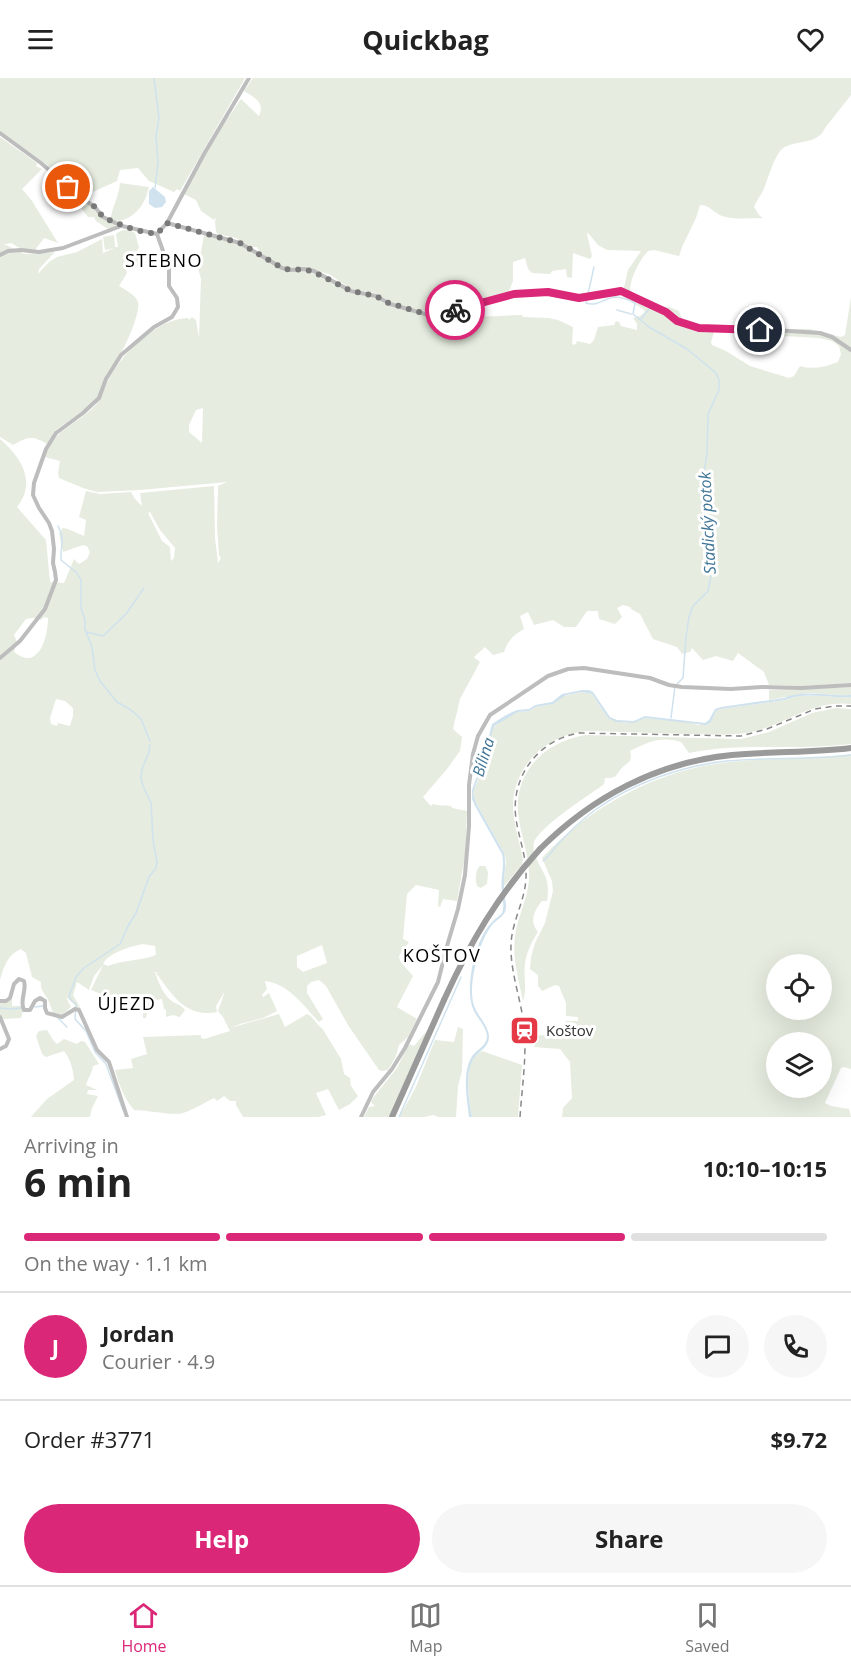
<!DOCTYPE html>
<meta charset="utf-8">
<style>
:root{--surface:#fff;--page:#f6f6f6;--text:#222;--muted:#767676;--line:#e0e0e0;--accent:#db2777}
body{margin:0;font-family:"Open Sans",sans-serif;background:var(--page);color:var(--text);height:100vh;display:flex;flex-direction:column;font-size:22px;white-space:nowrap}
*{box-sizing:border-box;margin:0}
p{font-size:20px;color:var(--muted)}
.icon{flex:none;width:33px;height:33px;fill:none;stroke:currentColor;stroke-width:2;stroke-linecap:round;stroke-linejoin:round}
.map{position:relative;height:1039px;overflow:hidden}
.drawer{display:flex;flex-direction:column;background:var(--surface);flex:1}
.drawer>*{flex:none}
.controls{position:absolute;left:766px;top:876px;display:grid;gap:12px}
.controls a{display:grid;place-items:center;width:66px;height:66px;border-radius:50%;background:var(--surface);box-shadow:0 6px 24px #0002;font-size:30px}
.pin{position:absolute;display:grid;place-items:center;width:51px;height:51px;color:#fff;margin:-26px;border:3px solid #fff;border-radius:50%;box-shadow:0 2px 6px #0007}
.courier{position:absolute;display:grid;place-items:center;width:60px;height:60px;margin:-30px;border:4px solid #db2777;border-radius:50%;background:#fff;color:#222;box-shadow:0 2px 8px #0007}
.summary em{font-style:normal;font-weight:700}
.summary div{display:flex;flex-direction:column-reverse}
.summary{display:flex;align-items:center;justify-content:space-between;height:102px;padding:0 24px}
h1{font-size:39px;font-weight:700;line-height:45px}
.bar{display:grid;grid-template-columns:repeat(4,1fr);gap:9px 6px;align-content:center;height:72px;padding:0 24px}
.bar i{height:8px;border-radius:4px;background:var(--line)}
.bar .current{background:var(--accent)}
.bar p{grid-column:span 4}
.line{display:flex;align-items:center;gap:15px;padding:0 24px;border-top:2px solid var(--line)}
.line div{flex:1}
.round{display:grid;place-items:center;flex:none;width:63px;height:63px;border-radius:32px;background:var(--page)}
.cta{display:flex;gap:12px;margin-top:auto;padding:12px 24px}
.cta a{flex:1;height:69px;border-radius:36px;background:var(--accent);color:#fff;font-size:24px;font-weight:700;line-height:69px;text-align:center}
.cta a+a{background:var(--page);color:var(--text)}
header{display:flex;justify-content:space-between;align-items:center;height:78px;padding:0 24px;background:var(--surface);font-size:27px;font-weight:700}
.tab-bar{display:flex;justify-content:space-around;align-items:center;height:84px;border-top:2px solid var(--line);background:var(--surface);font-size:16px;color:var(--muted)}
.tab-bar a{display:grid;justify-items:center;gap:3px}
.tab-bar .current{color:var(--accent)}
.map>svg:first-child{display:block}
.green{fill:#e6ecdf;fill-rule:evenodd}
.water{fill:#cfe2ee}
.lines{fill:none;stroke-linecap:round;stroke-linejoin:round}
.stream{stroke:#cfe2ee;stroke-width:1.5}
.secondary{stroke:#bdbdbd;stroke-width:4}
.highway{stroke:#9a9a9a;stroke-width:6}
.rail{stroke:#888;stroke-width:1.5;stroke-dasharray:6 4.5;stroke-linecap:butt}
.highway-bridge{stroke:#9a9a9a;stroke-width:6}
.done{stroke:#7a7a7a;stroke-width:6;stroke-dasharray:0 10.8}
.route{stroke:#db2777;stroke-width:8}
.labels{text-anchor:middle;stroke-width:6;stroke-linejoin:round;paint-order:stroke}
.poi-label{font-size:15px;fill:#333;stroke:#fff;text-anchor:start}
.water-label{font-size:16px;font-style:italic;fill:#3f7597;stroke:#fff}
.quarter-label{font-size:18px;letter-spacing:1.5px;fill:#000;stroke:#fff}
</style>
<header><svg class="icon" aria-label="menu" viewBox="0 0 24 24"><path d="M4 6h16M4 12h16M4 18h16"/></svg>Quickbag<svg class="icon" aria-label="heart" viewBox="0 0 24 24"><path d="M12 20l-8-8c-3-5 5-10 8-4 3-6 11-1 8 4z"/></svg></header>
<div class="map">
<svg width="851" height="1039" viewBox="0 0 851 1039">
<rect width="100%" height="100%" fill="#fff"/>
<!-- green -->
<g class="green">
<polygon points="0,0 245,0 180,113 177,111 174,114 149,103 138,90 120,92 117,103 84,118 77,114 46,86 0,53"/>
<path d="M253 0H851V17L825 50C817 69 792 60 780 73 773 83 769 97 765 108 763 115 757 121 754 129L759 137 763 140C749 140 736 142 722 138 714 135 710 127 700 127L696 140 682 169 679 178 654 172 648 173C639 183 631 198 630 212 637 219 651 226 661 228 670 230 669 228 679 233L682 241 697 246 711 249 744 247 760 248 782 251H810L841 259 845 257 851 219V605L803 608 769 607 764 594 738 575 733 583 716 578 703 582 692 570 690 574 682 576 677 569 653 561 640 536 631 531 630 529 623 527 617 530 622 539 615 546 599 541 598 533H587L576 549H564L553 542 534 547 528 534 520 538 524 551C513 557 508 563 504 574L493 577 485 569 474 579 480 584 460 621 453 651 462 659 460 673 447 691 423 719 428 725 431 728 433 726C440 728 444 727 451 728L452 730 467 733 465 778 457 823 443 821 440 829 438 828 439 812 416 807 407 816 403 861 409 864 399 878 400 883 413 898 397 929 417 941 408 959 399 967 396 978 388 992 382 993 379 992 348 947 326 908 319 902 311 904 307 908V915L323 941 319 944C303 927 289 906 265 903L267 911 262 917 263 919 269 915 277 933 263 940 240 946 230 950 279 936 285 949 307 936C314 939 316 947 322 950L341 981 344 996 350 1000 351 1008 358 1018 350 1026 339 1032 328 1011 316 1015 326 1037 318 1039H243L236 1027V1023H230L224 1018 217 1023 214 1020C204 1025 193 1032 183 1035 173 1038 147 1032 134 1032 124 1020 119 1007 115 992L133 990 131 981 147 976 143 959 201 957V960L204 961 230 953 223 939 218 933 225 913 216 928 217 934C186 940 173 918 156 895L158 894H155C158 904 164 918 173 924 179 927 181 927 185 932L180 939 173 937 166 939V932L164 931 162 921 153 922V925L148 927 146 940H143V928L152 924 151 918 109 919 91 912 103 887 94 898 89 912 77 904 73 917 81 931 78 930 66 919 71 929 62 937 54 935C50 930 51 927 48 922 45 914 40 914 41 904L32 899 26 875 21 871C7 877 4 889 0 902V361C21 379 37 404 17 429L46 462 50 504 64 505 74 481 79 486 87 481 90 474 87 468 83 467 63 474 59 455 63 450 68 451 84 458 86 442 79 439 86 413 100 416 131 414 135 421 142 428 140 415 214 408 215 460 218 485 221 480 219 477 217 449 218 408 227 404 140 412 97 414 83 410 59 400 58 395 60 383 45 379C52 351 82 345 98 324 103 316 105 307 110 299 124 273 157 241 188 240L189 242 192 239 196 242 199 260 201 201 198 190 204 157 242 167 290 193 303 192 315 195 335 205 343 211 374 219 385 226 396 230 431 238 435 243 451 241 450 251 453 249 454 246 474 242 475 239 522 237 523 239 548 240 558 242 573 249 572 265 573 267 576 266 577 263 590 266 594 262 598 249 614 247 616 243 619 244 621 248 637 252V246L633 240 640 238 645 234 643 231 622 218 628 192 641 173 607 172 598 167 588 155 587 156 592 178 590 181 573 175 572 200 567 199 566 191 552 193 550 196 532 195 528 191 525 180 513 184V203L509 213 473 224 471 211 470 222 467 223 465 226 440 233 430 234 415 231 392 225 375 215 351 211 329 196 300 189 299 188C298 188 292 191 290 191 282 191 260 176 257 169H251L236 160 218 156 216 154 215 143 217 139 214 142 201 133 196 122 184 116 213 62 241 21 259 38C265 24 255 20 244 13ZM719 253H745L765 257 819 260 832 263 839 268 841 276 838 284C825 289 813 292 800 288L794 298 789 300 750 288 726 273 712 267 711 264 714 254ZM203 330 202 365 189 354V347L196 332ZM150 434 160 452 175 470 174 480 171 483 170 469 162 463 148 435ZM44 539 48 540C48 559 39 594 14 574L17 564 14 557 26 541 33 540 41 542ZM56 621 65 623 73 630V638L70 648 58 645 57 648 51 646 50 640ZM143 866 155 868 156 877C140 883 123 882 108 888L103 886C108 875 131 868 143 866ZM322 867 327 885 303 894 297 889V878Z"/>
<path d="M0 59 34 83 37 85 36 88 42 91 22 111 32 123 58 165 44 160 35 172H23L11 165 2 167H6L24 176 55 174 39 191 38 196 49 184 57 179 77 174 102 161 103 175 114 170 105 172 103 159 114 157 115 169H118L116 156C122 151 129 151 135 155L139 170 137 172 142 182 141 186 129 192 126 190 127 195 119 208C125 212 135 216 138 224 141 234 125 270 119 278L95 324 56 352 47 366C32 357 28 359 13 367L0 359Z"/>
<path d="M120 105 149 109C147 114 147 119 144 123 138 135 127 144 113 143L111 139C113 127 119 118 120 105Z"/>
<polygon points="88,125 116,147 115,149 108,151 96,143 94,139 88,139 81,130"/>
<polygon points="851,609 851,617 848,618 809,615 769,622 769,612"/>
<path d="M582 614 592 616 608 640 625 645 645 640 688 644 698 647 711 643 716 633 721 631 785 622C807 613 829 621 851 619V626C812 621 783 649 746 655 727 658 706 656 686 656 654 655 622 654 590 653 548 655 512 687 513 731 514 748 520 765 523 782L522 787 503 809 506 783 504 775 477 727 473 716 485 681 492 650 507 639 518 634 529 633 535 629 553 626 563 618Z"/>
<path d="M835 630 851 631V666C797 673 742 664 689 675L681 664C659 658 649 664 630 673 633 685 628 683 622 690 614 698 619 700 605 700L604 706 599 710C584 720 540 749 534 764 533 767 534 772 534 774 541 796 551 796 547 823H542C534 833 529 843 538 854 533 862 528 871 526 880 522 895 528 909 523 923 519 903 512 880 515 859 517 839 528 821 529 801 530 780 522 761 519 742 511 697 543 664 585 657L741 661 769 654 812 635Z"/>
<path d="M851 676V991L844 989 841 990 825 1025 831 1028 849 1031 851 1039H562L563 1030 572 1020 570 984 560 971 534 969 539 957 562 958 573 956 572 951 562 948 566 943H578V939L566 938V925L559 908 555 907 542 913 538 908V897L530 891 531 879 535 865 545 845 553 813 552 803 542 780C589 729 660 690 731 684 771 680 811 681 851 676ZM777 886H822V932H777ZM777 964H822V1010H777Z"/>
<path d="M480 788H485L488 794 487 806 481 810 477 808C475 802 475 792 480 788Z"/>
<polygon points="11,921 12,922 12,928 21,928 23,933 21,940 3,941 0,937 0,924 6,925"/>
<polygon points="430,949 390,1039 364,1039 369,1029 375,1028 371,1024 373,1020 397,990 409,966 414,968"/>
<polygon points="458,949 463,951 462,993 458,1008 456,1039 438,1039 433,1037 425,1039 399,1039 415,1011 435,962 454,964"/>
<path d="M47 952 53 962 57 966 64 961 77 966 81 963 85 964 99 986 93 988C92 995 88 1000 86 1007L97 1012H88L87 1016 98 1018 92 1030 90 1039H31L47 1021 74 1002C73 991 71 982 64 973L46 979 42 976 36 958 39 953Z"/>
<path d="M482 973 522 987 518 1039H472C469 1024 464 991 474 979 475 978 481 974 482 973Z"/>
</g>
<!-- water -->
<g class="water">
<polygon points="153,109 165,119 166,124 162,129 155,130 149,126 149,113"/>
<path d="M582 612H589L593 614 610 639 617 642 634 643 645 638 705 645 709 642 715 631 721 629 784 620C806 611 828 619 851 617V619C829 621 807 613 785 622L721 631 716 633 711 644 706 647 645 640 634 645 616 644 608 640 592 616 582 614 566 617 553 626 535 629 529 633 518 634 494 648 473 716 477 727 504 775C507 787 503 799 504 812 504 819 508 828 505 834 502 840 496 842 492 847 483 858 478 876 475 889 472 902 470 918 475 930 479 939 489 949 489 959 489 969 479 973 474 980 464 994 469 1024 472 1039H469C467 1021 462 997 471 980 475 972 486 969 487 959 487 949 476 939 473 931 468 918 470 902 472 890 475 875 481 855 492 844 495 840 499 839 502 835 505 828 502 819 502 812 500 800 505 788 502 776L475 728 472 721V712L483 681 492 646 506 637 517 632 529 631 535 627 552 624 562 616Z"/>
</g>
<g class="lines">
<!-- stream -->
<g class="stream">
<polyline points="154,0 159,40 156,58 158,85 155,110"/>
<path d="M594 189 586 225C598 229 604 220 615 219 621 219 629 222 635 225L633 236 649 249 687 271 716 295 719 302V312L708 336 707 375 702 408 701 420 710 471 711 498 708 513 693 528 689 539 686 559 683 600 675 608 671 640"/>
<polyline points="633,217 653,226 641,241"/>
<polyline points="553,218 579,223 581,222"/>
<polyline points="617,232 631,236"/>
<path d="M58 448C66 464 60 465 61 482L77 495 81 502V530L85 542V551L92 569 95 592 100 603 117 624 131 632 141 641 150 663"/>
<polyline points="87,554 103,558 126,536 144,510"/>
<path d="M543 783C549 778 553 772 558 766 569 754 582 742 595 732 633 705 681 688 727 683 769 679 810 682 851 677"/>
<polyline points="35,929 43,928"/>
<polyline points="0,930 11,931 21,930"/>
<polyline points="58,940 67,949"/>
<polyline points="123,1032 106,986 95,974 86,953 75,941 76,926 71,922 69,918 76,899 84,890 120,866 128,848 136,835 149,799 156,790 157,784 153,762 151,725 143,708 141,700 142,691 149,674 150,667"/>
<polyline points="399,1039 461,899"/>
</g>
<!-- secondary -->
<g class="secondary">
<polyline points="0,55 41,85 79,118 95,129 103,139 122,148 157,156"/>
<polyline points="167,145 240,165 282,190 291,192 304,191 314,193 351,213 376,218 390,226 425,236 449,234 514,216 548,215 579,220 620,213 666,234 677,243 699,250 744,250 820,255 832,259 851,272"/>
<polyline points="157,156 167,145 204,76 249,0"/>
<polyline points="0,177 8,173 21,172 39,174 63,170 121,148"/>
<polyline points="0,580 20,563 45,531 56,502 55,494 53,485 54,471 52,453 49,445 39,430 33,417 34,405 46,371 56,355 83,335 99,320 106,301 121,277 154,249 172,239 178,229 177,220 169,208 169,190 157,156"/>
<path d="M0 923H6L10 920 14 906 19 901 24 903C27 913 19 923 24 932H30L35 923 40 920 45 923V930L47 935 62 939 75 931 79 932 97 972 109 984 127 1039"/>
<polyline points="0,939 9,961 6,968 0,971"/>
<polyline points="361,1039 373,1014 392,991 405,970 438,904 447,868 458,831 465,797 469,748 469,707 473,676 478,658 490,637 548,598 568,591 584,590 650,600 669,607 682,609 731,611 762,609 801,610 851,607"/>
</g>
<!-- highway -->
<g class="highway">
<path d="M540 771C592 719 658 684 732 677 772 673 812 675 851 670"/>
<polyline points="392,1039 444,922"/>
</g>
<!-- rail -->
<path class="rail" d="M520 1039C522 1009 527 978 524 948 521 921 510 894 511 866 512 843 525 823 526 800 527 780 519 761 516 741 510 699 538 662 579 655L741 658 767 651 815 631 835 628H851"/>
<!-- highway-bridge -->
<path class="highway-bridge" d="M444 922C470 865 497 818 540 771"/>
</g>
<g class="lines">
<!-- done -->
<polyline class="done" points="68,109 95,129 103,139 109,142 135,152 157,156 167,145 240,165 282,190 291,192 304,191 314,194 351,213 376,218 386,224 402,229 426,236 435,236 455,232"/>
<!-- route -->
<polyline class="route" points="455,232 514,216 548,214 579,220 621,213 666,234 677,243 699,250 760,252"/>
</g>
<!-- icons -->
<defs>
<symbol id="station-square" viewBox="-11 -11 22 22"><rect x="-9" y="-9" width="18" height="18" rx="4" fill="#e63946" stroke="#fff"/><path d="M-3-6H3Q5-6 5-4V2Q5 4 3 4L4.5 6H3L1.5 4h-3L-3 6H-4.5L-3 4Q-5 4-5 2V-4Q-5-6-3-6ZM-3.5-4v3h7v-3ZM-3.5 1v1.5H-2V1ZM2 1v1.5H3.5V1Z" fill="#fff"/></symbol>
</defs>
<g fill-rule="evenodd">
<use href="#station-square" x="508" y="936" width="33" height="33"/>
</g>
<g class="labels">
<!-- poi labels -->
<g class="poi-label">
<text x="546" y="958">Koštov</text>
</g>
<!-- water labels -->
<g class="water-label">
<text transform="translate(707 445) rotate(-93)" y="6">Stadický potok</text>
<text transform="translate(483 679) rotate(-73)" y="6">Bílina</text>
</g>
<!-- quarter labels -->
<g class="quarter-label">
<text x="164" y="189">STEBNO</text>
<text x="442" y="884">KOŠTOV</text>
<text x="127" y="932">ÚJEZD</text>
</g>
</g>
</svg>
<div class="controls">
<a><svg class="icon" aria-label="locate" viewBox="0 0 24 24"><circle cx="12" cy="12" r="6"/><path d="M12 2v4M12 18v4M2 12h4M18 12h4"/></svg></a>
<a><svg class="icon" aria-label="layers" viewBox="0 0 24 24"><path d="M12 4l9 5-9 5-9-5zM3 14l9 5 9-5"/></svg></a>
</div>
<div class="pin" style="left:68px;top:109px;background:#ea580c"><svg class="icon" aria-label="bag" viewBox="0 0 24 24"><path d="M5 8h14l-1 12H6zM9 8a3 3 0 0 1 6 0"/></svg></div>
<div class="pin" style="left:760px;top:252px;background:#1f2937"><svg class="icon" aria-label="home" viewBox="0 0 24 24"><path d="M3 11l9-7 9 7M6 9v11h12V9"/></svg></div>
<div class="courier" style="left:455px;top:232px"><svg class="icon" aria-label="bike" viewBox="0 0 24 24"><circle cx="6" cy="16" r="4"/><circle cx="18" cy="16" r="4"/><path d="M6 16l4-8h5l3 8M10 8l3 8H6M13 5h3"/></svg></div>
</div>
<section class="drawer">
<div class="summary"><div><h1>6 min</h1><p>Arriving in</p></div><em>10:10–10:15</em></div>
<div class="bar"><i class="current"></i><i class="current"></i><i class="current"></i><i></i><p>On the way · 1.1 km</p></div>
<div class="line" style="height:108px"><b class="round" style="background:var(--accent);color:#fff">J</b><div><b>Jordan</b><p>Courier · 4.9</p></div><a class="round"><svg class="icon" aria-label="chat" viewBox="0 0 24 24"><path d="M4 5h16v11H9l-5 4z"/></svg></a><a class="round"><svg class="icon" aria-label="phone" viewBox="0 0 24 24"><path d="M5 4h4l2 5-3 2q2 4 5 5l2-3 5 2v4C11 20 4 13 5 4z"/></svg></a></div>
<div class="line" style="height:78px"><div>Order #3771</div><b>$9.72</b></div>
<div class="cta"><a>Help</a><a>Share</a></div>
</section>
<nav class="tab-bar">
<a class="current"><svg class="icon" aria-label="home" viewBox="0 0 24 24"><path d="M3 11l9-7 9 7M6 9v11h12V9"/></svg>Home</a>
<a><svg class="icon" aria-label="map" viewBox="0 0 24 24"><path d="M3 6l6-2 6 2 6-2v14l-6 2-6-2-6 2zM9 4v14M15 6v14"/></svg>Map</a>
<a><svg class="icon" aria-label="saved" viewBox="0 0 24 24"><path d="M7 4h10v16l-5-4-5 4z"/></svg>Saved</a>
</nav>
